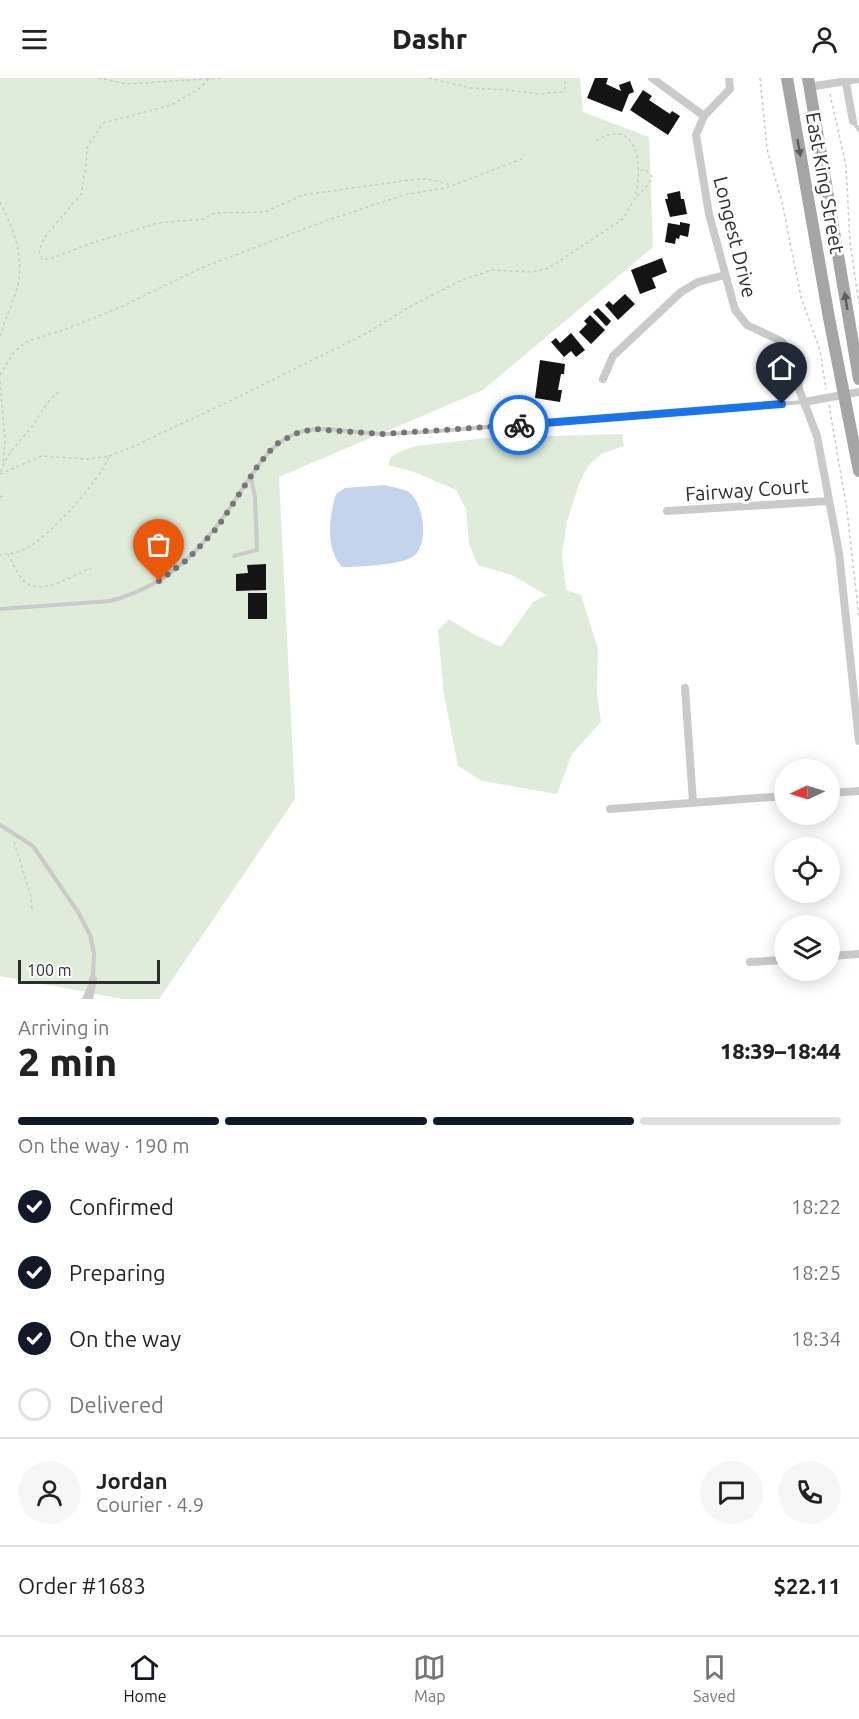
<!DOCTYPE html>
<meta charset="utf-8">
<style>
:root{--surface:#fff;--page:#f6f6f6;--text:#222;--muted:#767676;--line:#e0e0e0;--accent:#111827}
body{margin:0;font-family:Ubuntu,sans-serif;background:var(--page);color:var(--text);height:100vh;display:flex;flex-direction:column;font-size:22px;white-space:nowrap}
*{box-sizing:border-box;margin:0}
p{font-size:20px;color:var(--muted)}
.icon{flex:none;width:33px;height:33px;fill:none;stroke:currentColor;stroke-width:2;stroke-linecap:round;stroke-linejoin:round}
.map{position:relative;height:921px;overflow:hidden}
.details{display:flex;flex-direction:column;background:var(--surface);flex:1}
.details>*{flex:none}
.needle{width:39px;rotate:266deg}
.fabs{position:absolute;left:774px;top:681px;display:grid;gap:12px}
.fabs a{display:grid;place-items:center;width:66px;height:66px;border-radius:50%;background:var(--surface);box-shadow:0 3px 15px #0003;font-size:30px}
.scale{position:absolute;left:18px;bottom:15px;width:142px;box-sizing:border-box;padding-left:6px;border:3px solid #2d2d2d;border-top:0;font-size:16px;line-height:21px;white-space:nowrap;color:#2d2d2d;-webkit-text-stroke:4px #fff;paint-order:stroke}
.pin{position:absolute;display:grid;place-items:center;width:51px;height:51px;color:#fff;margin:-62px -26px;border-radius:50% 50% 50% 0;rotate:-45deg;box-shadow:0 0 6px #0007}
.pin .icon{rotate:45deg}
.courier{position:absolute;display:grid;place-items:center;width:60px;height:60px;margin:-30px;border:4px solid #1a73e8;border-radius:50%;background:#fff;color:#222;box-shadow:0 2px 8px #0007}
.overview em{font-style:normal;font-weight:800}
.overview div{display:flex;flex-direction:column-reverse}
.overview{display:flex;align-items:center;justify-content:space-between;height:102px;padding:0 18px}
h1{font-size:39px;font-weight:800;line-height:45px}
.bar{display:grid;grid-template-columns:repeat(4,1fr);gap:9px 6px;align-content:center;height:72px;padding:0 18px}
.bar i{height:8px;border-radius:4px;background:var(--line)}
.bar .on{background:var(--accent)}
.bar p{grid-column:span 4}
.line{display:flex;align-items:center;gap:15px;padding:0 18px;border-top:2px solid var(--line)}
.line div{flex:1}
.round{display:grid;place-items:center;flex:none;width:63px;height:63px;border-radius:32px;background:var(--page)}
ol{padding:0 18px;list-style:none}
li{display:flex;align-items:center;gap:18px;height:66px}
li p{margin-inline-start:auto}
li .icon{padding:6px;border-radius:50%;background:var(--accent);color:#fff;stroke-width:4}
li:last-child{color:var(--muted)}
li i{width:33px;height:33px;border:3px solid var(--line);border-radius:50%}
header{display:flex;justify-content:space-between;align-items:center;height:78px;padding:0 18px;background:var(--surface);font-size:27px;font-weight:800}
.menu{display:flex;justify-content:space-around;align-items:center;height:84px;border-top:2px solid var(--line);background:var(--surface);font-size:16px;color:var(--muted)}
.menu a{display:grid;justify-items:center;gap:3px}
.menu .on{color:var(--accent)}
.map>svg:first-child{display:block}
.green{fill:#dfecd9}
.water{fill:#c4d4ed}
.building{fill:#141414}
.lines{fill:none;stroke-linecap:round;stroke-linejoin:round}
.path{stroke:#cacaca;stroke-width:1.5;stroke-dasharray:3 3;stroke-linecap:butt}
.lane{stroke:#cacaca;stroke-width:4}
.street{stroke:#cacaca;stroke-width:8}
.primary{stroke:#a5a5a5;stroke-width:12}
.oneway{fill:#5d5d5d}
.done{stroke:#767676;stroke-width:6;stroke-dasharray:0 10.8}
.route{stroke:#1a73e8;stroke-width:8}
.labels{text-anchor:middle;stroke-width:6;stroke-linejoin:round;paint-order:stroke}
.street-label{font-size:20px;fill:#2d2d2d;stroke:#fff}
</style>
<header><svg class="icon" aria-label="menu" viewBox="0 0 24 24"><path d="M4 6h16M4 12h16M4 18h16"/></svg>Dashr<svg class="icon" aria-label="person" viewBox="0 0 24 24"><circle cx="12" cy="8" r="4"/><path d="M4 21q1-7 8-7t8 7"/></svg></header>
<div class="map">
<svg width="859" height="921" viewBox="0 0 859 921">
<rect width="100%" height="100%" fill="#fff"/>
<!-- green -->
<g class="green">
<polygon points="0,0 580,0 583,34 649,59 653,169 483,312 279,399 295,721 159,921 123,921 0,898"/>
<polygon points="622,356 624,368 601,376 588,388 579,406 567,443 562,476 566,512 581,517 598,571 597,616 601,644 572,676 557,716 482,703 458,688 444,617 438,552 449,541 473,556 501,569 533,524 546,517 512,497 478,487 469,466 466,431 456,412 417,395 388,387 391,379 399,374 416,368 486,360"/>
</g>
<!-- water -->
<path class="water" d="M385 407C393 410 405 410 411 416 424 428 430 470 411 480 395 487 360 489 342 489 325 470 329 439 336 416L345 410Z"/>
<!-- building -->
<g class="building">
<polygon points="595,0 608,0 606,6 621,13 619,7 630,3 634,14 629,16 622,34 587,20"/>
<polygon points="643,12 652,18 649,22 670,36 672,33 680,38 668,57 630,32"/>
<polygon points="680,113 681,121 684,121 687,136 670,139 665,121 668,121 667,116"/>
<polygon points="680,144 690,146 688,159 680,157 679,161 676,160 675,166 665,164 668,145 680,147"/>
<polygon points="662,180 667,194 652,200 656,210 640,216 631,192"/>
<polygon points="625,216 635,226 618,242 605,227 609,223 613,227"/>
<polygon points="598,230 611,243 608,247 606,248 593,234"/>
<polygon points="590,237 605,252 591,266 579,254 587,246 584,243"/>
<polygon points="571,255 585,272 576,279 571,273 564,279 551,264 556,260 560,265"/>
<polygon points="540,282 565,286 564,296 561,296 558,312 562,312 560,324 535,320"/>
<polygon points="266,486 266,512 236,513 236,496 248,495 247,487"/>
<rect x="248" y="515" width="19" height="26"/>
</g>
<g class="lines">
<!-- path -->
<g class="path">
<polyline points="98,0 127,6 221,0"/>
<polyline points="429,0 471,10 508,12 538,16 563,14 565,10 565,0"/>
<polyline points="760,0 767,71 782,124 801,219 820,272 826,311"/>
<polyline points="209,1 199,11 171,27 103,45 87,70 86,87 81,116 44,160 39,173 42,181 50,181 92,165 158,145 203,141 215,135 265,134 303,117 417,101 427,101 452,107"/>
<polyline points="830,16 846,88 850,164 859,226"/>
<path d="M596 63C637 36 644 90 635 119"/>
<path d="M0 124C14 152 25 179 17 210 12 227 4 243 0 260"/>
<polyline points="0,297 14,274 26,264 66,251 121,229 201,190 325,143 404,117 446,110 522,81"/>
<polyline points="0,303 5,363 3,386"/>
<polyline points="829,327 847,432 859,540"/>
<polyline points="109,378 132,369 234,321 367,255 409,229 462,202 492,192 532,194 549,190 623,141 635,120 648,107 652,99 645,91 639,93"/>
<path d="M1 394C5 376 22 362 33 347 43 334 44 325 59 314"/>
<path d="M0 396 42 378 88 381 109 378C99 404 49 460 23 472 16 475 8 476 0 477"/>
<polyline points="0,418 3,419"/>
<path d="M8 476C13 485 17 497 25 504 41 518 74 497 91 490"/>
<polyline points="14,764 31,818 32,832"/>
</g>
<!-- lane -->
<g class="lane">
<polyline points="853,43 859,52"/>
<polyline points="234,478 257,472 255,419 251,400"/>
<path d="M0 531 110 523C171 507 206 468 239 416 254 394 267 369 292 357 319 344 354 356 382 356 421 355 461 351 500 348 601 341 702 333 803 324"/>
<polyline points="0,747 33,768 78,834 90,857 94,875 93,900"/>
<polyline points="84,921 88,912"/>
</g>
<!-- street -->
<g class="street">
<polyline points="652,0 704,38"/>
<polyline points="729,0 730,11 704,38 696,57 709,136 735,232 747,247 781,263 791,274 795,286 799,311 817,358 839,475 859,663"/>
<polyline points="845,0 853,43"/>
<polyline points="809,9 859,1"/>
<polyline points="603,301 613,278 681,214 698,204 725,197"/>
<polyline points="804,324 859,314"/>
<polyline points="667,433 829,423"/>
<polyline points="685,610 693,724"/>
<polyline points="830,715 859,713"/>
<polyline points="610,731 784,718"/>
<polyline points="830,878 859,876"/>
<polyline points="750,884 784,882"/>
<polyline points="89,921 93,901"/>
</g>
<!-- primary -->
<g class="primary">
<polyline points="787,0 829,240 859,393"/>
<polyline points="808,0 859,301"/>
</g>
</g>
<!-- one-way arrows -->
<defs><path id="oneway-solid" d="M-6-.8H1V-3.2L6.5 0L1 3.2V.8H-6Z" transform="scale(1.5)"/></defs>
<g class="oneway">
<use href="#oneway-solid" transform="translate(799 70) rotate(80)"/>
<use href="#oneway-solid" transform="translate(846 223) rotate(-99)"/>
</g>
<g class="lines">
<!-- done -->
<polyline class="done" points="159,503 188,481 217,450 259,386 275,367 294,356 313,351 381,356 519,347"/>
<!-- route -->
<polyline class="route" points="519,347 782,326"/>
</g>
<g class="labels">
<!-- street labels -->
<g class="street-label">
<text transform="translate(825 105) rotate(80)" y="7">East King Street</text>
<text transform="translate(735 159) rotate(76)" y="7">Longest Drive</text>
<text transform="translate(747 412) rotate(-4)" y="7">Fairway Court</text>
</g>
</g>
</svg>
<div class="fabs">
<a><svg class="needle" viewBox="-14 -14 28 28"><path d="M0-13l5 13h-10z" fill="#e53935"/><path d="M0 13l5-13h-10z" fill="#767676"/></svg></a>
<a><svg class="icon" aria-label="locate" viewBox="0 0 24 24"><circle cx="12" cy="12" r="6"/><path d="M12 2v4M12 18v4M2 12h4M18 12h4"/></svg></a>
<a><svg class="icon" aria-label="layers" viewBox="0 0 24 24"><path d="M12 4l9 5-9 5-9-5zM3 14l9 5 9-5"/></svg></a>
</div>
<div class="scale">100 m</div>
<div class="pin" style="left:159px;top:503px;background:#ea580c"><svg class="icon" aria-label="bag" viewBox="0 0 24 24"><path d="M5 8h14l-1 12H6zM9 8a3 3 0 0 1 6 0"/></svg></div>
<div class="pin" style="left:782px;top:326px;background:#1f2937"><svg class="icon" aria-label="home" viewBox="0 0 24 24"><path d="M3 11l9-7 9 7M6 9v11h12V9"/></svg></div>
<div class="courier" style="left:519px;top:347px"><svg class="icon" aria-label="bike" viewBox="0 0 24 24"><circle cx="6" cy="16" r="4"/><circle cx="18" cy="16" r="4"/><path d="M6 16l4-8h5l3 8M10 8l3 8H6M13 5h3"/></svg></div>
</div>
<section class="details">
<div class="overview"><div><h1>2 min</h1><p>Arriving in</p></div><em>18:39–18:44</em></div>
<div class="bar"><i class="on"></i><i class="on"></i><i class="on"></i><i></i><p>On the way · 190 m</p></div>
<ol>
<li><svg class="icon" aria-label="check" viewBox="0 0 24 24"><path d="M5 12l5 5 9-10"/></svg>Confirmed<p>18:22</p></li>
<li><svg class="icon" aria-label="check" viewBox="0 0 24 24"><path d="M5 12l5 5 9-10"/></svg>Preparing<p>18:25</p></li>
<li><svg class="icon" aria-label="check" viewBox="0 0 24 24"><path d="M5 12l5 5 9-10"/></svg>On the way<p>18:34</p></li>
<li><i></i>Delivered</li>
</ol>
<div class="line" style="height:108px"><a class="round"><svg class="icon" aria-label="person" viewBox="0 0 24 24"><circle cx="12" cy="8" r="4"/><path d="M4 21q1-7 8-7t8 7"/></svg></a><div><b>Jordan</b><p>Courier · 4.9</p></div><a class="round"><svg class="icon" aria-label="chat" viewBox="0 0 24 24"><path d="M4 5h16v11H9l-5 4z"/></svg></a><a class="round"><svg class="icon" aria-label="phone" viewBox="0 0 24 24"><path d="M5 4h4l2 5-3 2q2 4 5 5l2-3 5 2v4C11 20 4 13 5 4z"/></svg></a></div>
<div class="line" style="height:78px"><div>Order #1683</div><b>$22.11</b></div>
</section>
<nav class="menu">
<a class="on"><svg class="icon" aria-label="home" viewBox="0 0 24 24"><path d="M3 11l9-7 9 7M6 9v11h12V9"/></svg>Home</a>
<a><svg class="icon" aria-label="map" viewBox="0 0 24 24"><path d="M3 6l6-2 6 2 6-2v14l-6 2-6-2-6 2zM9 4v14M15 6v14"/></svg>Map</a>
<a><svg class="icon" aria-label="saved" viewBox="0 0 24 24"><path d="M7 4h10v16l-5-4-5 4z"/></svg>Saved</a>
</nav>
